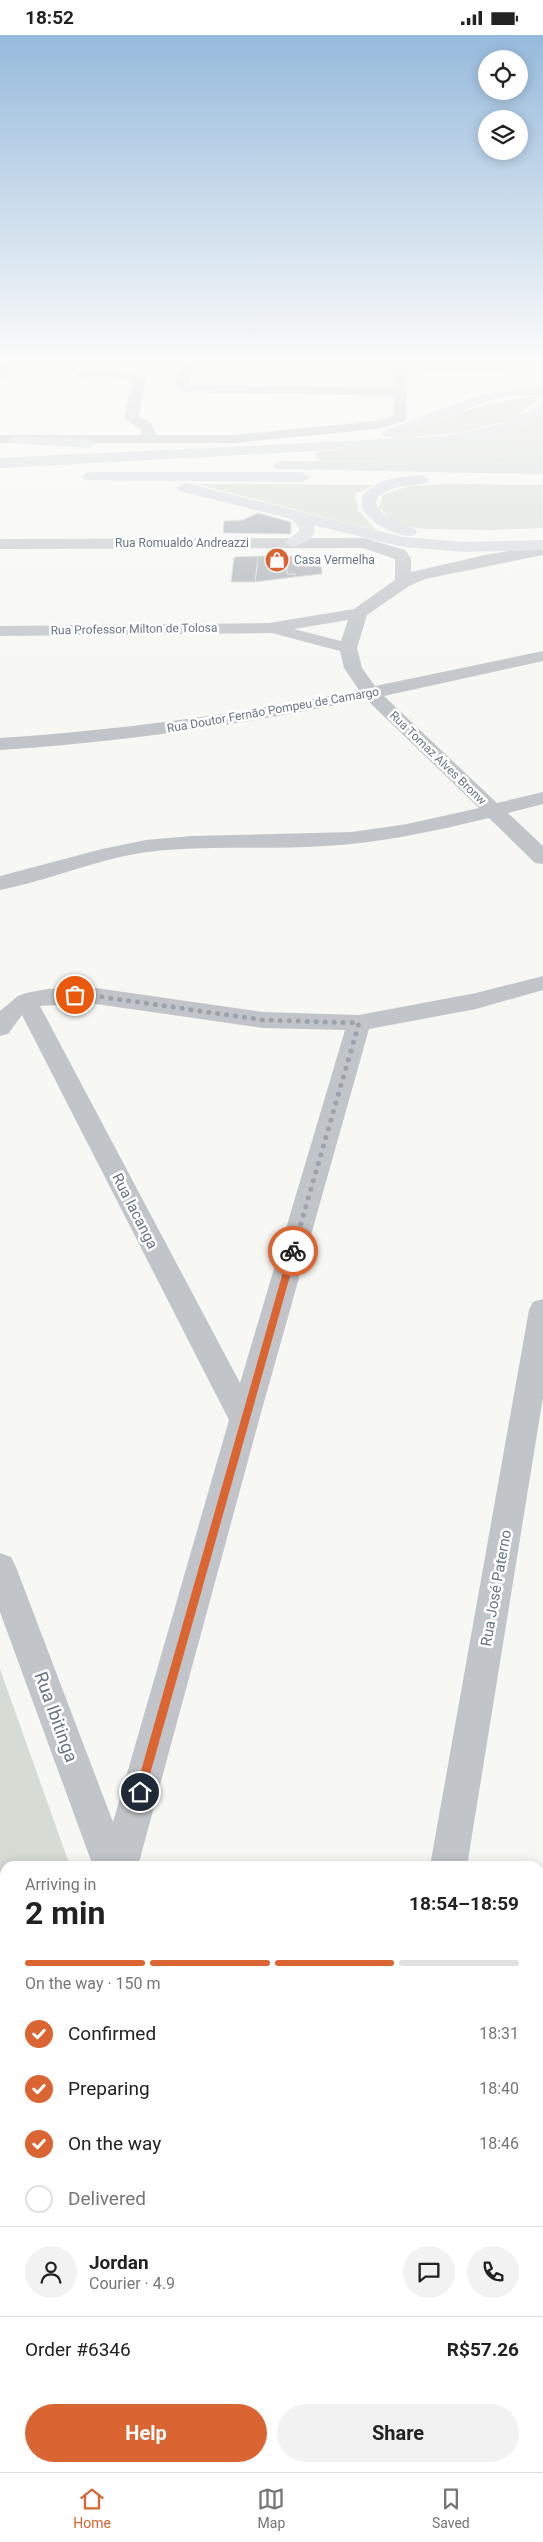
<!DOCTYPE html>
<meta charset="utf-8">
<style>
:root{--surface:#fff;--page:#f2f2f2;--text:#222;--muted:#767676;--line:#e0e0e0;--accent:#da6432}
body{margin:0;font-family:Roboto,sans-serif;background:var(--page);color:var(--text);height:100vh;display:flex;flex-direction:column;font-size:19px;white-space:nowrap}
*{box-sizing:border-box;margin:0}
p{font-size:16px;color:var(--muted)}
.icon{flex:none;width:28px;height:28px;fill:none;stroke:currentColor;stroke-width:2;stroke-linecap:round;stroke-linejoin:round}
.map{position:relative;flex:1;overflow:hidden}
.details{position:absolute;left:0px;top:1826px;width:544px;height:611px;display:flex;flex-direction:column;background:var(--surface);border-radius:15px 15px 0 0;box-shadow:0 2px 12px #0003}
.details>*{flex:none}
.controls{position:absolute;left:478px;top:15px;display:grid;gap:10px}
.controls a{display:grid;place-items:center;width:50px;height:50px;border-radius:50%;background:var(--surface);box-shadow:0 2px 12px #0003;font-size:25px}
.pin{position:absolute;display:grid;place-items:center;width:42px;height:42px;color:#fff;margin:-21px;border:2px solid #fff;border-radius:50%;box-shadow:0 1px 5px #0007}
.courier{position:absolute;display:grid;place-items:center;width:50px;height:50px;margin:-25px;border:4px solid #da6432;border-radius:50%;background:#fff;color:#222;box-shadow:0 1px 6px #0007}
.summary em{font-style:normal;font-weight:700}
.summary div{display:flex;flex-direction:column-reverse}
.summary{display:flex;align-items:center;justify-content:space-between;height:85px;padding:0 25px}
h1{font-size:32px;font-weight:700;line-height:38px}
.bar{display:grid;grid-template-columns:repeat(4,1fr);gap:8px 5px;align-content:center;height:60px;padding:0 25px}
.bar i{height:6px;border-radius:4px;background:var(--line)}
.bar .selected{background:var(--accent)}
.bar p{grid-column:span 4}
.line{display:flex;align-items:center;gap:12px;padding:0 25px;border-top:1px solid var(--line)}
.line div{flex:1}
.round{display:grid;place-items:center;flex:none;width:52px;height:52px;border-radius:26px;background:var(--page)}
ol{padding:0 25px;list-style:none}
li{display:flex;align-items:center;gap:15px;height:55px}
li p{margin-inline-start:auto}
li .icon{padding:5px;border-radius:50%;background:var(--accent);color:#fff;stroke-width:4}
li:last-child{color:var(--muted)}
li i{width:28px;height:28px;border:2px solid var(--line);border-radius:50%}
.cta{display:flex;gap:10px;margin-top:auto;padding:10px 25px}
.cta a{flex:1;height:58px;border-radius:30px;background:var(--accent);color:#fff;font-size:20px;font-weight:700;line-height:58px;text-align:center}
.cta a+a{background:var(--page);color:var(--text)}
.status{display:flex;justify-content:space-between;align-items:center;height:35px;padding:0 25px;background:var(--surface);direction:ltr}
.status svg{height:14px;fill:currentColor}
.menu{display:flex;justify-content:space-around;align-items:center;height:70px;border-top:1px solid var(--line);background:var(--surface);font-size:14px;color:var(--muted)}
.menu a{display:grid;justify-items:center;gap:2px}
.menu .selected{color:var(--accent)}
.map>svg:first-child{display:block}
.green{fill:#d6dcd4}
.building{fill:#a8afb5;stroke:#d9d9d7}
.lines{fill:none;stroke-linecap:round;stroke-linejoin:round}
.minor{fill:#c1c4c8;fill-rule:evenodd}
.highway{fill:#d5d8dc;fill-rule:evenodd}
.route{fill:#da6432}
.done{stroke:#9aa2ab;stroke-width:5;stroke-dasharray:0 9}
.labels{text-anchor:middle;stroke-width:5;stroke-linejoin:round;paint-order:stroke}
.far-street-label{font-size:12px;fill:#687584;stroke:#fff}
.far-poi-label{font-size:12px;fill:#687584;stroke:#fff;text-anchor:start}
.street-label{font-size:15px;fill:#687584;stroke:#fff}
.near-street-label{font-size:18px;fill:#687584;stroke:#fff}
</style>
<div class="status"><b>18:52</b><svg viewBox="0 0 49 12"><path d="M0 12V9h3v3zM5 12V6h3v6zM10 12V3h3v9zM15 12V0h3v12zM26 1h20v11H26zM47 4h2v5h-2z"/></svg></div>
<div class="map">
<svg width="543" height="2437" viewBox="0 0 543 2437">
<rect width="100%" height="100%" fill="#f7f7f4"/>
<!-- green -->
<g class="green">
<polygon points="416,322 504,322 507,338 418,338"/>
<path d="M542 361 512 385 456 398 390 404C439 384 489 364 542 361Z"/>
<polygon points="543,378 543,429 320,426 315,417 486,403 519,393"/>
<polygon points="196,449 373,450 355,459 359,476 376,495"/>
<polygon points="448,449 543,450 543,493 492,495 429,494 408,492 393,486 379,472 383,460 409,451"/>
<polygon points="0,1634 70,1831 5,1831 5,1865 0,1866"/>
</g>
<!-- building -->
<g class="building">
<polygon points="258,478 291,487 291,499 223,498 224,486 243,485"/>
<polygon points="258,521 287,521 287,539 295,539 295,542 255,547"/>
<polygon points="258,521 255,547 231,547 234,522"/>
<polygon points="287,521 321,521 322,539 295,542 295,539 287,539"/>
</g>
<g class="lines">
<!-- minor -->
<g class="minor">
<polygon points="0,322 13,322 7,340 0,344"/>
<path d="M180 322H194L189 349 191 350 393 353V322H407V383L405 386 377 394 234 408H0V400H142L140 394 124 383 132 345 79 342 77 339C85 329 132 337 144 340L146 343 139 381 152 389 156 400H234L376 386 393 381V361L184 357 175 351Z"/>
<path d="M364 503 405 515 411 523V537L485 520 543 510V520L425 544 409 551 367 580 357 613 362 633 375 651 543 616V626L384 661 497 768 543 757V769L508 778 543 811V829L535 828 489 783C435 796 381 808 325 811 265 815 206 810 147 817 97 824 50 845 0 855V841L102 814 146 805 191 801 352 797 407 789 479 773 366 664C245 689 123 707 0 715V703C121 695 240 679 359 655L344 633 340 616 272 598 0 601V591L269 588 354 574 395 545V524L363 513 0 514V504ZM348 585 341 606 294 594Z"/>
<path d="M543 941V955L476 974 369 994 259 1385 138 1831H93L0 1577V1518L11 1522 16 1532 113 1787 229 1385 22 980 8 999 0 1001V976L18 961 26 958 47 954 89 952 263 977 359 980 476 958ZM89 968 263 993 345 995 240 1348 40 971Z"/>
<polygon points="543,1264 543,1362 467,1831 430,1831 529,1275 533,1267"/>
<polygon points="5,1890 5,1928 0,1929 0,1891"/>
<polygon points="539,2070 543,2070 543,2112 539,2111"/>
<polygon points="5,2072 5,2114 0,2116 0,2074"/>
</g>
<!-- highway -->
<g class="highway">
<path d="M543 352V360L508 361 488 366 394 402H384L382 399 384 396C443 376 478 352 543 352Z"/>
<path d="M543 369V380C515 399 480 404 447 409L0 433V423L447 401 504 388Z"/>
<polygon points="15,401 89,405 96,409 89,413 10,408 8,405"/>
<polygon points="280,426 543,429 543,439 275,434 272,431"/>
<polygon points="90,437 302,437 310,442 302,447 85,445 82,442 85,439"/>
<path d="M421 440 429 445 426 448C415 451 403 450 392 454 353 468 397 488 415 494L417 497 415 500C407 502 400 500 392 497 371 488 344 467 376 450 389 442 406 442 421 440Z"/>
<polygon points="185,448 403,502 465,507 543,505 543,515 465,517 403,512 313,490 315,497 309,505 293,512 285,507 299,496 299,493 291,484 180,456 177,453"/>
</g>
</g>
<!-- sky -->
<linearGradient id="sky" x2="0" y2="1"><stop stop-color="#96badc"/><stop offset="0.49" stop-color="#fbfbfa"/><stop offset="1" stop-color="#fbfbfa" stop-opacity="0"/></linearGradient>
<rect width="543" height="663" fill="url(#sky)"/>
<!-- route -->
<polygon class="route" points="293,1213 297,1216 145,1757 140,1762 135,1757 289,1216"/>
<g class="lines">
<!-- done -->
<polyline class="done" points="75,960 89,960 263,985 359,988 293,1216"/>
</g>
<!-- icons -->
<defs>
<symbol id="shop-disc" viewBox="-11 -11 22 22"><circle r="9.5" fill="#da6432" stroke="#fff"/><path d="M-5-2.5h2.3a2.7 3.5 0 0 1 5.4 0H5L5.5 6h-11ZM-1.5-2.5h3a1.5 2.3 0 0 0-3 0Z" fill="#fff"/></symbol>
</defs>
<g fill-rule="evenodd">
<use href="#shop-disc" x="263" y="511" width="28" height="28"/>
</g>
<g class="labels">
<!-- far-street labels -->
<g class="far-street-label">
<text x="182" y="512">Rua Romualdo Andreazzi</text>
<text transform="translate(134 594) rotate(-1)" y="4">Rua Professor Milton de Tolosa</text>
<text transform="translate(273 675) rotate(-10)" y="4">Rua Doutor Fernão Pompeu de Camargo</text>
<text transform="translate(438 723) rotate(44)" y="4">Rua Tomaz Alves Bronw</text>
</g>
<!-- far-poi labels -->
<g class="far-poi-label">
<text x="294" y="529">Casa Vermelha</text>
</g>
<!-- street labels -->
<g class="street-label">
<text transform="translate(135 1176) rotate(63)" y="5">Rua Iacanga</text>
<text transform="translate(496 1553) rotate(-80)" y="5">Rua José Paterno</text>
</g>
<!-- near-street labels -->
<g class="near-street-label">
<text transform="translate(56 1682) rotate(70)" y="6">Rua Ibitinga</text>
</g>
</g>
</svg>
<div class="controls">
<a><svg class="icon" aria-label="locate" viewBox="0 0 24 24"><circle cx="12" cy="12" r="6"/><path d="M12 2v4M12 18v4M2 12h4M18 12h4"/></svg></a>
<a><svg class="icon" aria-label="layers" viewBox="0 0 24 24"><path d="M12 4l9 5-9 5-9-5zM3 14l9 5 9-5"/></svg></a>
</div>
<div class="pin" style="left:75px;top:960px;background:#ea580c"><svg class="icon" aria-label="bag" viewBox="0 0 24 24"><path d="M5 8h14l-1 12H6zM9 8a3 3 0 0 1 6 0"/></svg></div>
<div class="pin" style="left:140px;top:1757px;background:#1f2937"><svg class="icon" aria-label="home" viewBox="0 0 24 24"><path d="M3 11l9-7 9 7M6 9v11h12V9"/></svg></div>
<div class="courier" style="left:293px;top:1216px"><svg class="icon" aria-label="bike" viewBox="0 0 24 24"><circle cx="6" cy="16" r="4"/><circle cx="18" cy="16" r="4"/><path d="M6 16l4-8h5l3 8M10 8l3 8H6M13 5h3"/></svg></div>
<section class="details">
<div class="summary"><div><h1>2 min</h1><p>Arriving in</p></div><em>18:54–18:59</em></div>
<div class="bar"><i class="selected"></i><i class="selected"></i><i class="selected"></i><i></i><p>On the way · 150 m</p></div>
<ol>
<li><svg class="icon" aria-label="check" viewBox="0 0 24 24"><path d="M5 12l5 5 9-10"/></svg>Confirmed<p>18:31</p></li>
<li><svg class="icon" aria-label="check" viewBox="0 0 24 24"><path d="M5 12l5 5 9-10"/></svg>Preparing<p>18:40</p></li>
<li><svg class="icon" aria-label="check" viewBox="0 0 24 24"><path d="M5 12l5 5 9-10"/></svg>On the way<p>18:46</p></li>
<li><i></i>Delivered</li>
</ol>
<div class="line" style="height:90px"><a class="round"><svg class="icon" aria-label="person" viewBox="0 0 24 24"><circle cx="12" cy="8" r="4"/><path d="M4 21q1-7 8-7t8 7"/></svg></a><div><b>Jordan</b><p>Courier · 4.9</p></div><a class="round"><svg class="icon" aria-label="chat" viewBox="0 0 24 24"><path d="M4 5h16v11H9l-5 4z"/></svg></a><a class="round"><svg class="icon" aria-label="phone" viewBox="0 0 24 24"><path d="M5 4h4l2 5-3 2q2 4 5 5l2-3 5 2v4C11 20 4 13 5 4z"/></svg></a></div>
<div class="line" style="height:65px"><div>Order #6346</div><b>R$57.26</b></div>
<div class="cta"><a>Help</a><a>Share</a></div>
</section>
</div>
<nav class="menu">
<a class="selected"><svg class="icon" aria-label="home" viewBox="0 0 24 24"><path d="M3 11l9-7 9 7M6 9v11h12V9"/></svg>Home</a>
<a><svg class="icon" aria-label="map" viewBox="0 0 24 24"><path d="M3 6l6-2 6 2 6-2v14l-6 2-6-2-6 2zM9 4v14M15 6v14"/></svg>Map</a>
<a><svg class="icon" aria-label="saved" viewBox="0 0 24 24"><path d="M7 4h10v16l-5-4-5 4z"/></svg>Saved</a>
</nav>
